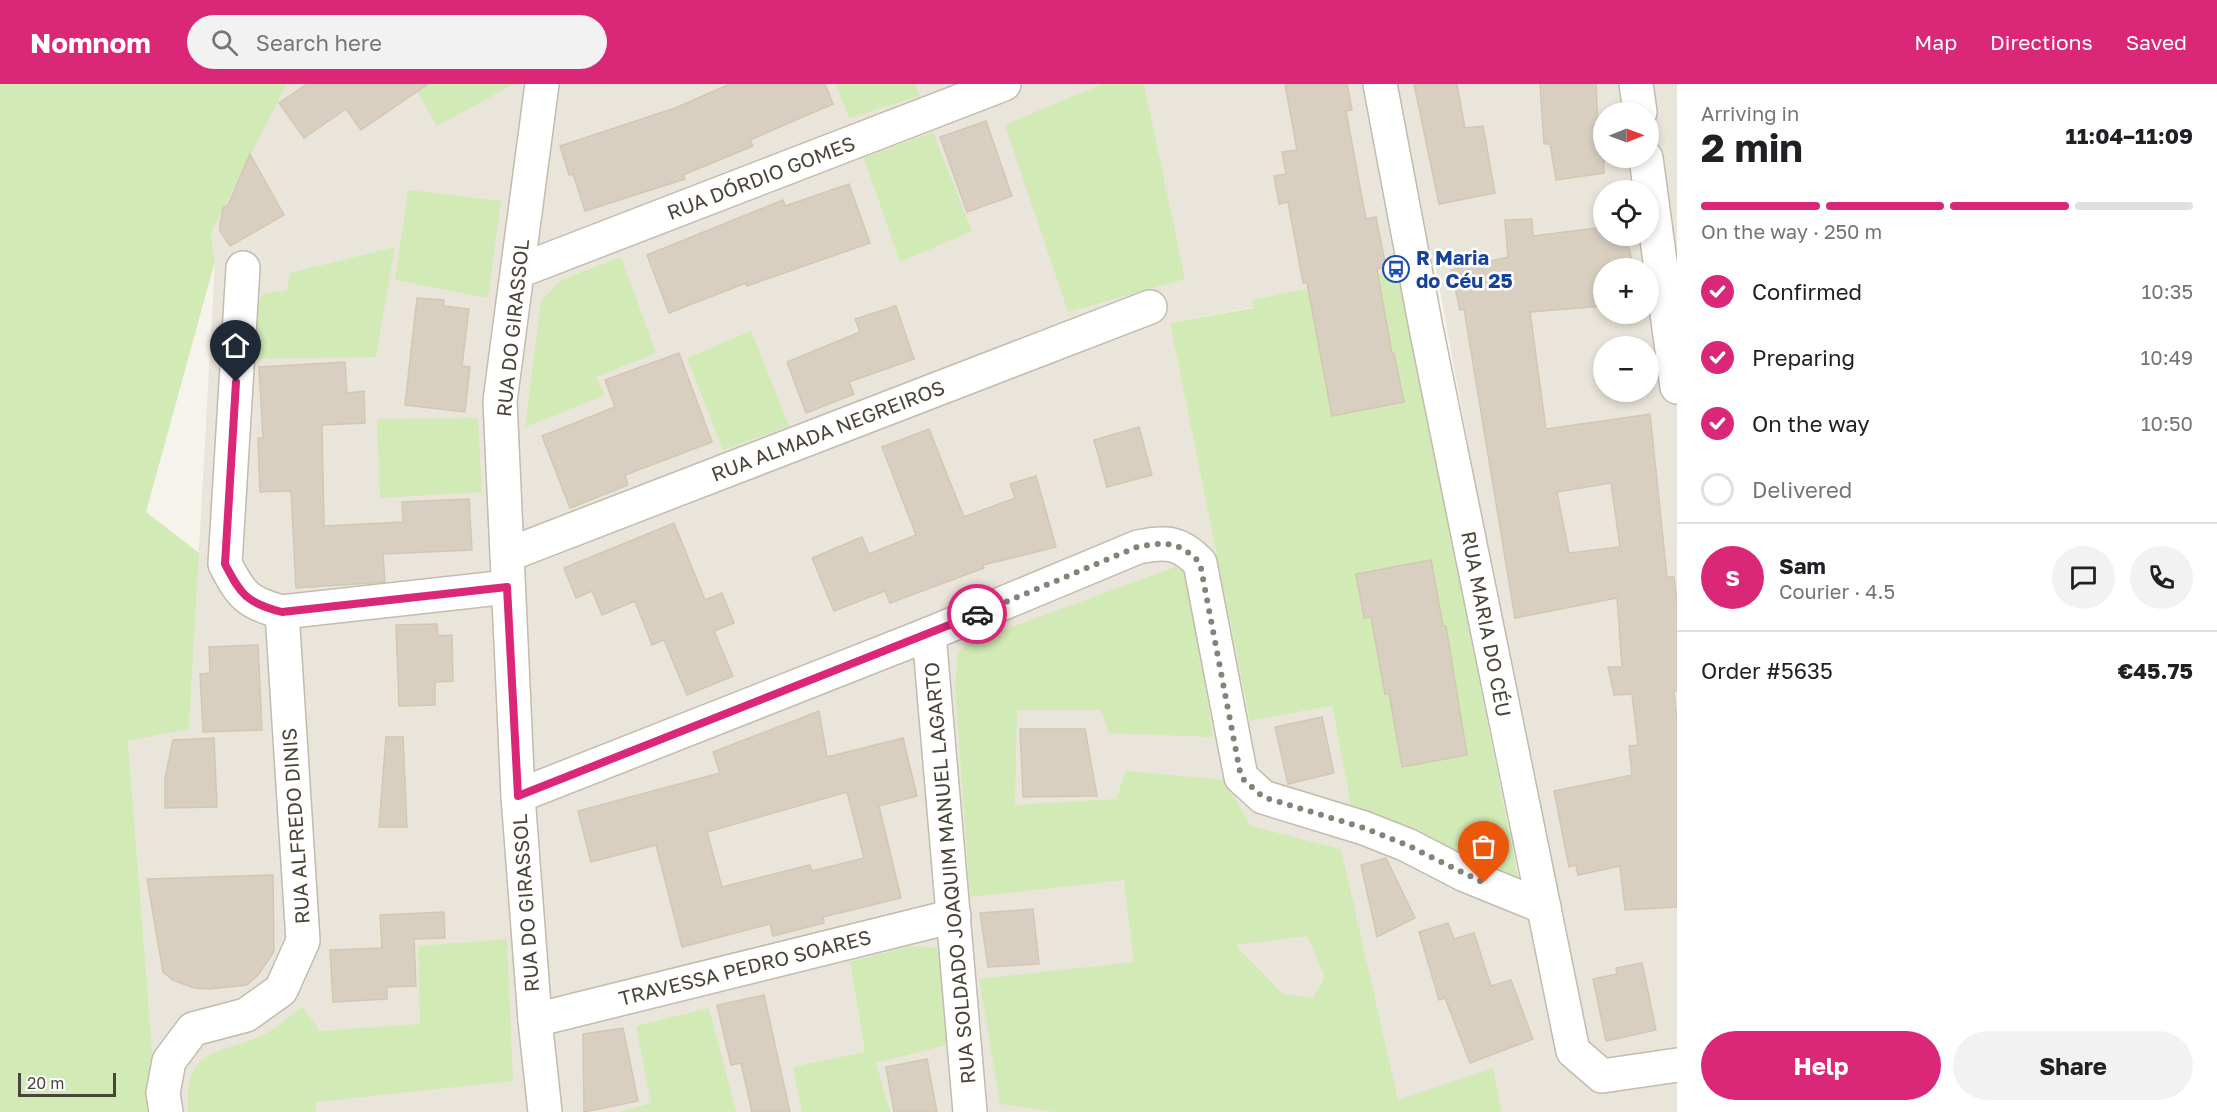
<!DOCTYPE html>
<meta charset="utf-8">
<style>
:root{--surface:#fff;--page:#f2f2f2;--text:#202124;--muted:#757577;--line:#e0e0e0;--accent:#db2777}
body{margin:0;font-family:"Golos Text",sans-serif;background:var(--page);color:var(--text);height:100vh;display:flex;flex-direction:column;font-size:22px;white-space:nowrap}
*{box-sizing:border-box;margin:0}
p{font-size:20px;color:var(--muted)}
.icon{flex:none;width:33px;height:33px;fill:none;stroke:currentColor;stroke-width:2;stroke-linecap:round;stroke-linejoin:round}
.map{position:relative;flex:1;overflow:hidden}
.side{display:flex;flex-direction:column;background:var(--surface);width:540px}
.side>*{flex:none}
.needle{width:39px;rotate:89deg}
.fabs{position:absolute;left:1593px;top:18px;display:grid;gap:12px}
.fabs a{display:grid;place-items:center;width:66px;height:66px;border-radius:50%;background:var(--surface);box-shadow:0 3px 9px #0003;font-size:30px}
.scale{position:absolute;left:18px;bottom:15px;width:98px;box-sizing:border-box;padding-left:6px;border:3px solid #4b4439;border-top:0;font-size:16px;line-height:21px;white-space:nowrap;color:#4b4439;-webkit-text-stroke:4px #fff;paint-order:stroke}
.pin{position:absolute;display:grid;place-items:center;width:51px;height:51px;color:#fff;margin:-62px -26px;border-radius:50% 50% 50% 0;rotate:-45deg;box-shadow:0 0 6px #0007}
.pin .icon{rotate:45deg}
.courier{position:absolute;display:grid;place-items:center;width:60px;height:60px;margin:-30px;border:4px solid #db2777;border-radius:50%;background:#fff;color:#222;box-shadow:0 2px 8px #0007}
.overview em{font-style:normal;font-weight:700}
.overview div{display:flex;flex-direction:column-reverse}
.overview{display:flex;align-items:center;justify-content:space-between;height:102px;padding:0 24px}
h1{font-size:39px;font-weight:700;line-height:45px}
.bar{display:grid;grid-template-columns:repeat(4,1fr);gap:9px 6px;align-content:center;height:72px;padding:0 24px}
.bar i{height:8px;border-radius:4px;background:var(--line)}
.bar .selected{background:var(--accent)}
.bar p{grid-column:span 4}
.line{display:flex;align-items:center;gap:15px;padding:0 24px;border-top:2px solid var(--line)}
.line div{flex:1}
.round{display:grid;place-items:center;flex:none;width:63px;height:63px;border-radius:32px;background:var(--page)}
ol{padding:0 24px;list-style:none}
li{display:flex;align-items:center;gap:18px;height:66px}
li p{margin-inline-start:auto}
li .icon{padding:6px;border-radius:50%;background:var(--accent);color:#fff;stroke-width:4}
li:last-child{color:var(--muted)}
li i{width:33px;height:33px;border:3px solid var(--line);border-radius:50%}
.button{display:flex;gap:12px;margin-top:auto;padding:12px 24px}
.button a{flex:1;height:69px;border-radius:36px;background:var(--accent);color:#fff;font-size:24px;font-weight:700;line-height:69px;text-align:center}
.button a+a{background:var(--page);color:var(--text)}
header{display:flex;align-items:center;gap:36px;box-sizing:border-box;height:84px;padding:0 30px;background:var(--accent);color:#fff}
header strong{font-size:28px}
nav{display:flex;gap:33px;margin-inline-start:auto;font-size:21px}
.search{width:420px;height:54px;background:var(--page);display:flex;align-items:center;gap:15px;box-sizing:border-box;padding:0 21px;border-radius:33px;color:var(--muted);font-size:22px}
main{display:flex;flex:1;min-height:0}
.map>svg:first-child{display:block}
.residential{fill:#eae5da;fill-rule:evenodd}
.green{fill:#d2eab5;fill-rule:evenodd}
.building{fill:#d8cfc1;stroke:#d3c7b4;stroke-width:1.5;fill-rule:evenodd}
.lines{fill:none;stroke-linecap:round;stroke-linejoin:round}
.minor-casing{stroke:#c2bbae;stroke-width:36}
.tertiary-casing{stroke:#c2bbae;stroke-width:36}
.minor{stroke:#fff;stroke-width:33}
.tertiary{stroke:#fff;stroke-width:33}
.done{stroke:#878178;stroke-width:6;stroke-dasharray:0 10.8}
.route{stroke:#db2777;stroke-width:8}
.labels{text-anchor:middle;stroke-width:5;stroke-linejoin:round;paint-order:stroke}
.street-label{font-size:20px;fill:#4b4439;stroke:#fff}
.transit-label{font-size:20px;font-weight:bold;fill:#164399;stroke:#fff;text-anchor:start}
</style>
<header>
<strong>Nomnom</strong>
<div class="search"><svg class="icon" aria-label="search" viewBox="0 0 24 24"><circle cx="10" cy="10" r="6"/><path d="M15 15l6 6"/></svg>Search here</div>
<nav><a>Map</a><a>Directions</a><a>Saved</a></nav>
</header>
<main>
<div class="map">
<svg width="1677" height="1028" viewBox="0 0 1677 1028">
<rect width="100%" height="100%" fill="#f6f3ec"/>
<!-- residential -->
<path class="residential" d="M287 0H1677V1028H157L128 657 189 645 215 177 211 149ZM1604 28H1648V74H1604ZM1604 106H1648V152H1604ZM1435 179 1545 780 1519 797 1352 727 1332 622 1250 637 1170 239 1254 223 1252 216ZM1604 184H1648V230H1604ZM1604 262H1648V308H1604Z"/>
<!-- green -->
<g class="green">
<polygon points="0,0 287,0 211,149 215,177 146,428 199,469 189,645 128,657 157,1028 0,1028"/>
<polygon points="413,0 514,0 437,42"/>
<polygon points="836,0 915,0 920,12 849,34"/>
<polygon points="1102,0 1144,0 1185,195 1068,228 1005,41"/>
<polygon points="933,48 972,147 900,178 864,74"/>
<polygon points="408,106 501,117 488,214 395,196"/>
<polygon points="395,163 376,273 245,275 255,221 265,209 287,207 290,189"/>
<polygon points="621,173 656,269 596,293 605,311 525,343 541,217 561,196"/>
<polygon points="1398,186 1519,797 1352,727 1332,622 1250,637 1170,239 1253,224 1252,216"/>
<polygon points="751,247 789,342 723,366 687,274"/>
<polygon points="478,334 482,408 380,414 377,335"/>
<path d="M1175 483 1188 489 1213 653 1109 649 1101 626H1017L1015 721 1116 715 1126 687 1225 696 1250 742 1341 765 1398 1016 1493 984 1502 1028H1056L1000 1020 979 895 1134 878 1124 796 970 813 955 603 958 569 968 559ZM1307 852 1325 893 1313 914 1283 910 1235 861Z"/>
<path d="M507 855 513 997 316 1018V1028H188C184 961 219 972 263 951 277 944 289 932 302 923L320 947 420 940 418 862Z"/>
<polygon points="909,862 937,864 948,940 946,961 876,979 890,1028 802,1028 793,983 865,968 850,878"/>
<polygon points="709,924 736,1028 619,1028 651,1019 636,942"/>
</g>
<!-- building -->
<g class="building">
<polygon points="307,0 428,0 361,46 346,25 304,54 279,19"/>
<polygon points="730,0 825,0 833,20 750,56 753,62 683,91 685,95 585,127 573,90 569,91 560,62 675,24"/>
<polygon points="1285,0 1347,0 1352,26 1346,27 1366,135 1376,133 1386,183 1377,185 1392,270 1394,269 1404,318 1332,332 1307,199 1303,199 1288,118 1279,120 1274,92 1286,90 1282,68 1297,66"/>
<polygon points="1414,0 1457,0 1465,44 1483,42 1495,109 1439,120"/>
<polygon points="1540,0 1596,0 1598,41 1604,40 1604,89 1556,96 1550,60 1544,60"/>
<polygon points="986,37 1012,112 967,128 940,53"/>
<polygon points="250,70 284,131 230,162 220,147 220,140 223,124 228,121"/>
<polygon points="849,100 870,159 747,202 746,199 669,229 647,171 783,116 785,122"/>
<path d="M1532 135 1533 152 1604 143V152H1618L1630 166 1633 184H1604V222L1530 228 1546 345 1650 330 1667 493H1674L1677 518V607H1674L1677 635V823L1625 826 1620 782 1578 791 1576 781 1569 783 1554 707 1632 691 1629 662 1638 661 1632 610 1614 611 1608 583H1622L1617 514 1515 534 1464 225 1460 226 1451 186 1508 173 1505 136ZM1611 399 1620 463 1569 469 1557 408Z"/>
<polygon points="417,214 444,216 443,222 469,225 462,282 470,283 465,328 405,321"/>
<polygon points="896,222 914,275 849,298 854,310 806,329 787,278 860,248 855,235"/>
<polygon points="679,269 712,358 625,391 628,401 570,424 542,352 615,323 605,296"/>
<polygon points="345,278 347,309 364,307 365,339 322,341 324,442 403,438 402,418 469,415 472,466 383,470 385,498 296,504 291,407 260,408 258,354 263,354 259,283"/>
<polygon points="1139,343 1152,391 1107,403 1094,356"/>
<polygon points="929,345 964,433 1015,414 1010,400 1036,392 1056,463 983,481 984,484 890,519 885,507 834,527 812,474 862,453 869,470 916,451 882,363"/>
<polygon points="674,439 705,516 722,509 734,539 714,547 733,592 687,611 664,556 652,561 635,517 602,531 592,507 576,514 564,484"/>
<polygon points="1431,476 1443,542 1446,542 1467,671 1402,683 1389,609 1385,610 1371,533 1364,534 1356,490"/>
<polygon points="437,540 438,552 452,551 453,597 435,598 435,621 399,622 396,541"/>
<polygon points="258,561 262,646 203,648 200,590 210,589 209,563"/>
<path d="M819 627 827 673 903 654 917 712 879 722 901 814 823 833 824 839 773 852 770 840 682 863 656 761 591 778 578 727 720 689 713 668ZM847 708 864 774 812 787 810 781 722 803 707 748Z"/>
<polygon points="1322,633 1334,689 1288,700 1275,643"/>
<polygon points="1020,645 1085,645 1097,712 1023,713"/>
<polygon points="386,653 403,653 407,743 379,743"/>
<polygon points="214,654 217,723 165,724 165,694 173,656"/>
<polygon points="1386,774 1415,834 1377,853 1361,781"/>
<polygon points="273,791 274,868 258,891 247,901 209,905 194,904 173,896 163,888 147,795"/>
<polygon points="1033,825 1039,880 988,883 980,829"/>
<polygon points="444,828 445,854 414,855 416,902 387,903 387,915 333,918 330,866 382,864 380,831"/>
<polygon points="1448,839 1454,855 1474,849 1491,902 1511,896 1533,955 1470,979 1445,914 1439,916 1419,848"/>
<polygon points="1642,879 1656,946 1606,957 1593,895 1617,890 1616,884"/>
<polygon points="764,911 790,1028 752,1028 741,979 731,981 717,921"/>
<polygon points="623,944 638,1017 584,1028 583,950"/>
<polygon points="927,975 937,1028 894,1028 886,983"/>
</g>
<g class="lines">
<defs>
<g id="minor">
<polyline points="1380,0 1426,244 1573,967 1602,992 1677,981"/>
<polyline points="1636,0 1640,28"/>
<polyline points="1646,74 1677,303"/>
<path d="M243 184 225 480C241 511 247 519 282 528L508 503"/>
<polyline points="519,187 1004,0"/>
<polyline points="507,471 1150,223"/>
<polyline points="929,550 970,1028"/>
<path d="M518 712 929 550 1138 463C1166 457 1180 458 1200 479L1241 693 1263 713 1364 744 1407 761 1465 791 1544 823"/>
<polyline points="535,936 954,832"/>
<polyline points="166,1028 163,1009 169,977 193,945 246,931 281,906 303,857 282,528"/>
</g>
<polyline id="tertiary" points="542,0 500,317 518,712 535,936 545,1028"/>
</defs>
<!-- minor casing -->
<use href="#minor" class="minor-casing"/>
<!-- tertiary casing -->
<use href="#tertiary" class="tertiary-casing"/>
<!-- minor -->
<use href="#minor" class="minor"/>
<!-- tertiary -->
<use href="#tertiary" class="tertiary"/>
</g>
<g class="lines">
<!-- done -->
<path class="done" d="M977 530 1137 463C1166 457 1180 458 1200 479L1241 693 1263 713 1364 744 1407 761 1484 799"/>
<!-- route -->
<path class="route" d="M236 298 225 480C241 511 247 519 282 528L507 503 518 712 977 530"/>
</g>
<!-- icons -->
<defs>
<symbol id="bus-ring" viewBox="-11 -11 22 22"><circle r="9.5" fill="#fff" stroke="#1a4fb4" stroke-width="1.5"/><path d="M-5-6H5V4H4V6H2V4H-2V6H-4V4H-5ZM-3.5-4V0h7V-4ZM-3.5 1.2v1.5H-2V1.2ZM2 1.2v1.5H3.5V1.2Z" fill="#1a4fb4"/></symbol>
</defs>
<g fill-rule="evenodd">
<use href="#bus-ring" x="1381" y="170" width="30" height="30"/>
</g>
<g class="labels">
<!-- street labels -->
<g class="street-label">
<text transform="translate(761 94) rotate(-21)" y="7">RUA DÓRDIO GOMES</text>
<text transform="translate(513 244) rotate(-84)" y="7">RUA DO GIRASSOL</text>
<text transform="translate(828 347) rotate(-21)" y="7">RUA ALMADA NEGREIROS</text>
<text transform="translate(1486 540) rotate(79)" y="7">RUA MARIA DO CÉU</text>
<text transform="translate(296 742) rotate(-94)" y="7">RUA ALFREDO DINIS</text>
<text transform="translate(950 789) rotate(-95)" y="7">RUA SOLDADO JOAQUIM MANUEL LAGARTO</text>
<text transform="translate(526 819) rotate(-94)" y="7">RUA DO GIRASSOL</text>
<text transform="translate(745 884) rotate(-14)" y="7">TRAVESSA PEDRO SOARES</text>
</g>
<!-- transit labels -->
<g class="transit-label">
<text x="1416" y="181">R Maria<tspan x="1416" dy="23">do Céu 25</tspan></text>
</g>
</g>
</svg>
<div class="fabs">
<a><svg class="needle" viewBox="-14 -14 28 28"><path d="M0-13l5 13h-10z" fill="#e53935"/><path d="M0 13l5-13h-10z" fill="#757577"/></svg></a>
<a><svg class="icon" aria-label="locate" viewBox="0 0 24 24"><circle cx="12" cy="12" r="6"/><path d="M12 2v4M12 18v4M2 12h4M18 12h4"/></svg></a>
<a>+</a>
<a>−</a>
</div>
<div class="scale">20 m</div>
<div class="pin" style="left:1484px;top:799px;background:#ea580c"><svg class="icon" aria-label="bag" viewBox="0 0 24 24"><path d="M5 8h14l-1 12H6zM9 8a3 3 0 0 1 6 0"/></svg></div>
<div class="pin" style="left:236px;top:298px;background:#1f2937"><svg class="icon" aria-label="home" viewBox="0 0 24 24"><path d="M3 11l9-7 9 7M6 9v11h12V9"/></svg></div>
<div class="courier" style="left:977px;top:530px"><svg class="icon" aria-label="car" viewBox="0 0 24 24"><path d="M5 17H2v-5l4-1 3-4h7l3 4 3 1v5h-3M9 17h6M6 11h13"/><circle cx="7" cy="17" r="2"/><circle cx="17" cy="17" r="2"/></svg></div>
</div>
<section class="side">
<div class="overview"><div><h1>2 min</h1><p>Arriving in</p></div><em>11:04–11:09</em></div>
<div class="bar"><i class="selected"></i><i class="selected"></i><i class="selected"></i><i></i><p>On the way · 250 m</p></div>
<ol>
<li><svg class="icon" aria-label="check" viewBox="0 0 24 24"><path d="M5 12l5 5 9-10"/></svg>Confirmed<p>10:35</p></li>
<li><svg class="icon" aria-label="check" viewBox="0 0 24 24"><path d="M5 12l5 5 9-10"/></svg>Preparing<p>10:49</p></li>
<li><svg class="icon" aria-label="check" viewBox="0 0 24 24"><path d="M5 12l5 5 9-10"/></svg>On the way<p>10:50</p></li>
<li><i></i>Delivered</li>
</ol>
<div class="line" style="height:108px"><b class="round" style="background:var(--accent);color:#fff">S</b><div><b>Sam</b><p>Courier · 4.5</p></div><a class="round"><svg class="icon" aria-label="chat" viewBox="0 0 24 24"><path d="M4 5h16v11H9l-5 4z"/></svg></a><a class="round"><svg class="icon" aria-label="phone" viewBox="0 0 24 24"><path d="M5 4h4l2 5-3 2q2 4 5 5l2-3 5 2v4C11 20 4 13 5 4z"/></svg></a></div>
<div class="line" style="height:78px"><div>Order #5635</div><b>€45.75</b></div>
<div class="button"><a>Help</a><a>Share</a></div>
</section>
</main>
